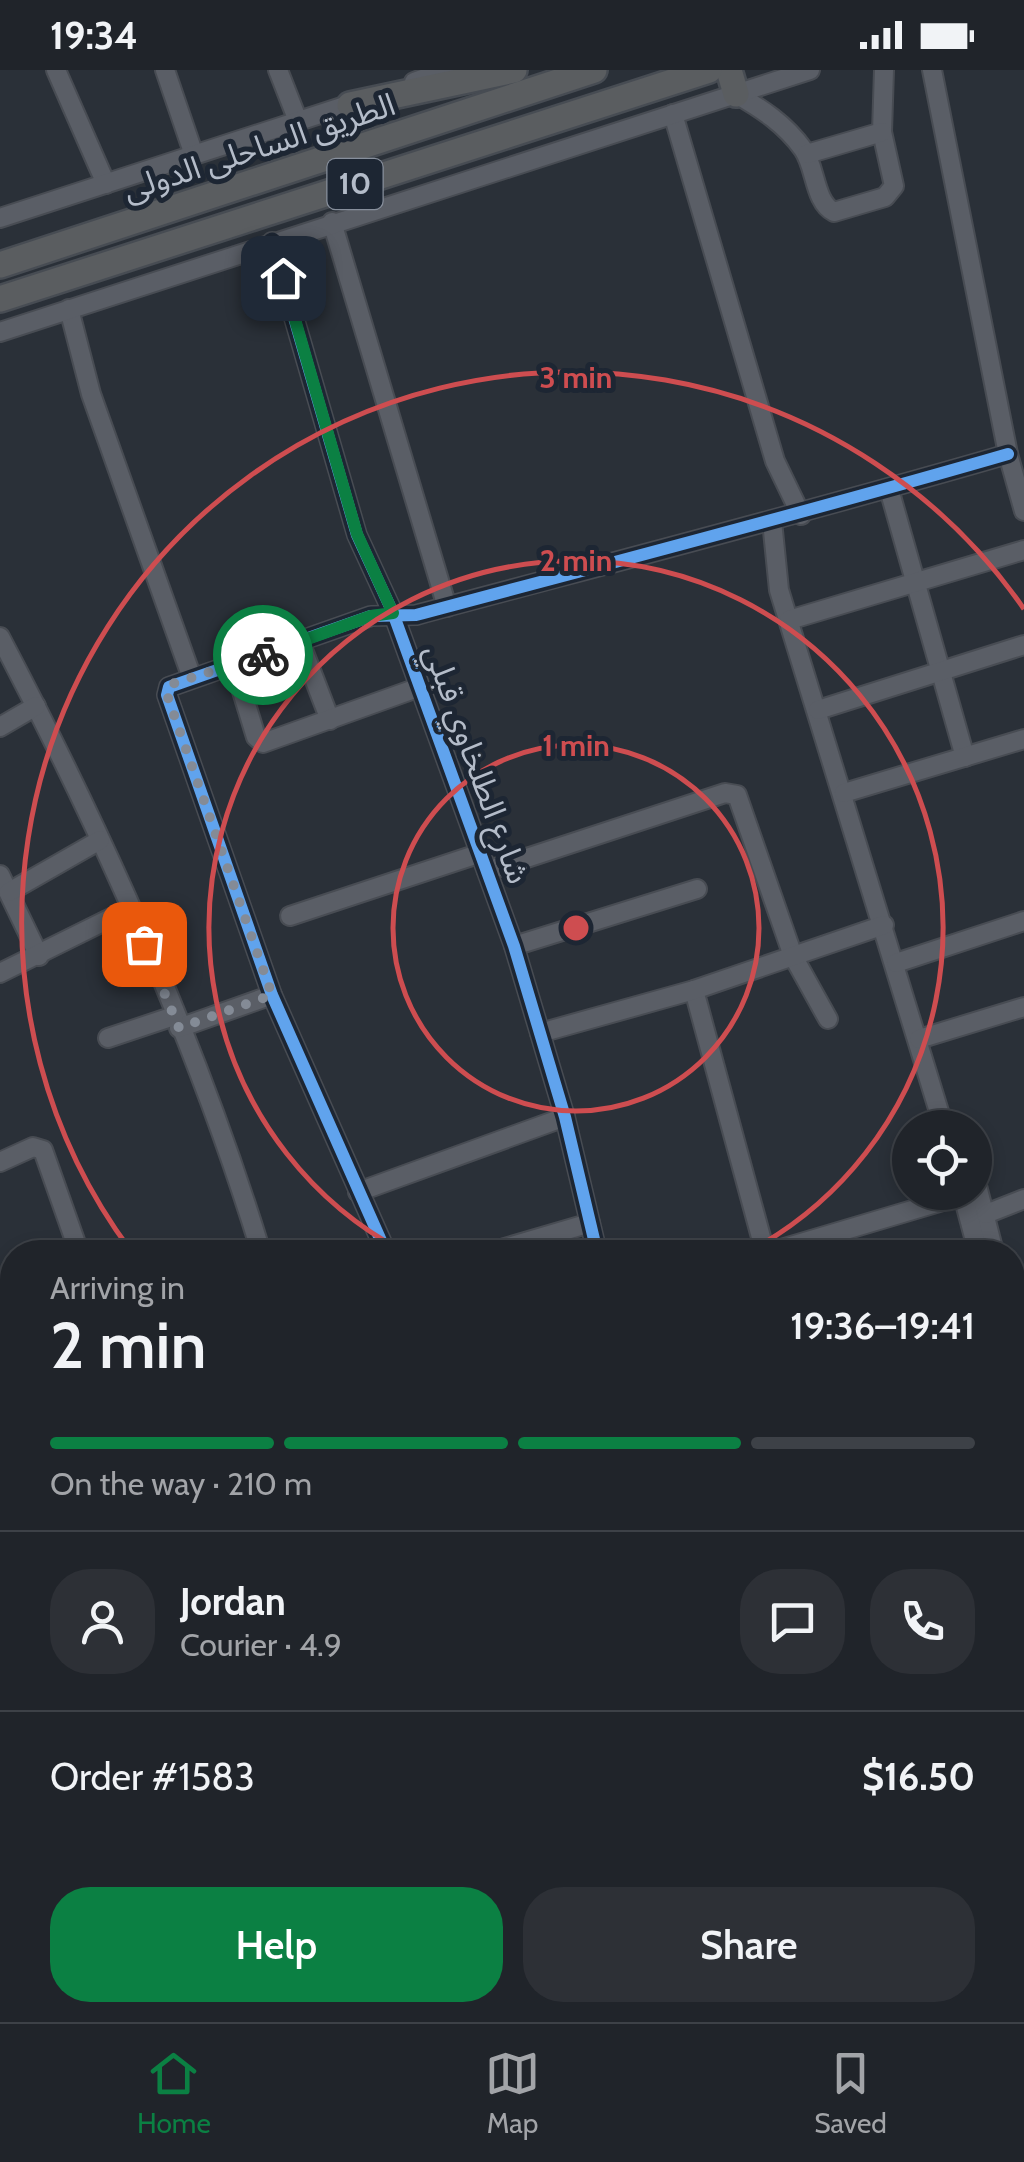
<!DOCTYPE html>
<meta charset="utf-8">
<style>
:root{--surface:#20242a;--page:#2d3036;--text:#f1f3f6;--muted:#a2a4a8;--line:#3d4147;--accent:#0b8043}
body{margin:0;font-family:Cabin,"Noto Sans Arabic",sans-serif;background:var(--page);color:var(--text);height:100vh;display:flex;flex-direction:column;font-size:38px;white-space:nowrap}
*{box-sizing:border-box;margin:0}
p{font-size:32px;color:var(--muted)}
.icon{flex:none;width:55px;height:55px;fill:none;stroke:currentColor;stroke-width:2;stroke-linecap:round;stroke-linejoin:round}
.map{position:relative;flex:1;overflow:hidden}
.details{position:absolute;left:0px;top:1170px;width:1025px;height:782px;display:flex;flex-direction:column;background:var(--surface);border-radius:40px 40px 0 0;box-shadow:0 5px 15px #0003,0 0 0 2px var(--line)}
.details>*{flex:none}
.buttons{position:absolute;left:892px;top:1040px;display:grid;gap:20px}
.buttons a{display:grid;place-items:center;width:100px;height:100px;border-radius:50%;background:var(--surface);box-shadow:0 5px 15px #0003,0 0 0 2px var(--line);font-size:50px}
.pin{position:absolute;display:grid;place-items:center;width:85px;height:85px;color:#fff;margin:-42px;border-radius:20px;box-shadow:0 5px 15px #0006}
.courier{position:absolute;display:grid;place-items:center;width:100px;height:100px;margin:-50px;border:8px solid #0b8043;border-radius:50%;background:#fff;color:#222;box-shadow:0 2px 12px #0007}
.summary em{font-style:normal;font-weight:600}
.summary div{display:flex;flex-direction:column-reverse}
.summary{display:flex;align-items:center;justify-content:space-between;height:170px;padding:0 50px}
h1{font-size:65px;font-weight:600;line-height:75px}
.bar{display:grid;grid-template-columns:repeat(4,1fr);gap:15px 10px;align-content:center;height:120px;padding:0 50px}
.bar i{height:12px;border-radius:8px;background:var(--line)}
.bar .selected{background:var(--accent)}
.bar p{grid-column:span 4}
.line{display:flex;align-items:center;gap:25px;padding:0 50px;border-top:2px solid var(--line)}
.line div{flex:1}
.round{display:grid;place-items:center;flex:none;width:105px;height:105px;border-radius:40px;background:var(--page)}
.action{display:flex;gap:20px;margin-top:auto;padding:20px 50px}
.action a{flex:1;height:115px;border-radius:40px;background:var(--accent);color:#fff;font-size:40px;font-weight:600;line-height:115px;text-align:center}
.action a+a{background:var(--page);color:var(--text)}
.status{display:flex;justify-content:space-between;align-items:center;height:70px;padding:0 50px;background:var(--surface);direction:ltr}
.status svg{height:28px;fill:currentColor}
.tabs{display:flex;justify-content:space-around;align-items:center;height:140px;border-top:2px solid var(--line);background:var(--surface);font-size:28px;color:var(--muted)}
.tabs a{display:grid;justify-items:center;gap:5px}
.tabs .selected{color:var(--accent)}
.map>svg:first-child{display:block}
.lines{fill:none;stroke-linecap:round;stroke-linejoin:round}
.minor-casing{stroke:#484c53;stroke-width:22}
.highway-casing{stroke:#474c53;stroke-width:30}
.minor{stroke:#5a5e66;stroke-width:18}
.highway{stroke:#5a5d60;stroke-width:25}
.cycleway-casing{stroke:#1d2633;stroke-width:19}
.cycleway{stroke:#60a3ed;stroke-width:12}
.done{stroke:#848b96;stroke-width:10;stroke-dasharray:0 18}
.route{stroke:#0b8043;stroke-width:12}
.ring{fill:none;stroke:#ce4d50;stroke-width:5}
.labels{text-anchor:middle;stroke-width:10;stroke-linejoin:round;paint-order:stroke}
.shield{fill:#1d2633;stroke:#878f9c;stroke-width:2.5}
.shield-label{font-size:30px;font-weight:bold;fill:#b4bcc9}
.street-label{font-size:32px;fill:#b4bcc9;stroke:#1d2633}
.centre{fill:#ce4d50;stroke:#1d2633;stroke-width:5}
.ring-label{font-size:30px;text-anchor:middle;font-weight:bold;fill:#ce4d50;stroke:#1d2633;stroke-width:10;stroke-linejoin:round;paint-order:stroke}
</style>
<div class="status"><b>19:34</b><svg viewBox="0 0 49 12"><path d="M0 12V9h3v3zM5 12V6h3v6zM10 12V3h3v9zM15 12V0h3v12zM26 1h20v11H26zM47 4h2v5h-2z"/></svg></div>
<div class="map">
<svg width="1024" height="1952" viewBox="0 0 1024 1952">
<rect width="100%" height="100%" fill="#2a3038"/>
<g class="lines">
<defs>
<g id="minor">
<polyline points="56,0 106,114"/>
<polyline points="165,0 194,85"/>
<polyline points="278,0 298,51"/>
<polyline points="932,0 1008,384 1024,441"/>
<polyline points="414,12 447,0"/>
<path d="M736 24C762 39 785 54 803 79 816 97 814 132 834 142L885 127 894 116 882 62 884 0"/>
<polyline points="673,44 775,391 801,445"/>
<polyline points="807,84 882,62"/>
<polyline points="0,148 357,32"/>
<polyline points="332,152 447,537"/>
<polyline points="272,172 357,465 393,543 514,876 565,1047 597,1182"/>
<polyline points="69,239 91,324 192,608"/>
<polyline points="0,262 810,0"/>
<polyline points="889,419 965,687"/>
<polyline points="772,451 779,520 944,1058"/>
<polyline points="789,550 1024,480"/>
<path d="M0 567C103 763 196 970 261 1182"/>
<polyline points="300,572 330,650"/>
<polyline points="234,595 256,667 263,673 420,617"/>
<polyline points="818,640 1024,575"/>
<polyline points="0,657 36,636"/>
<polyline points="844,723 1024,669"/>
<polyline points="487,801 725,723 737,725 793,886 828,949"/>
<polyline points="0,805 39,886"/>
<polyline points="9,822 100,770"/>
<polyline points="290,846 481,783"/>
<polyline points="514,876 697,819"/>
<polyline points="896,893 1024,851"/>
<polyline points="0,903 129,839"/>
<polyline points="694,920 765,1182"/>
<polyline points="179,958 272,925"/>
<polyline points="540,963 694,920 884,855"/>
<polyline points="108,968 174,946"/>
<polyline points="919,969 1024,937"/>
<polyline points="0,1092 33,1077 43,1080 79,1182"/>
<polyline points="975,1108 994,1182"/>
<polyline points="358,1122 565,1047"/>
<polyline points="962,1122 978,1182"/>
<polyline points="986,1144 1024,1129"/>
<path d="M386 1182 272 925 167 625 169 617 371 546 416 545C614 492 812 441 1008 384"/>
<polyline points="491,1182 590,1153"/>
<polyline points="771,1182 963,1125"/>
<path d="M1012 1269C1023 1304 1015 1348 1024 1388"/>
<polyline points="0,1325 12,1321"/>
</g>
<g id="highway">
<polyline points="729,0 736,24"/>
<polyline points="350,35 514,0"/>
<polyline points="0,195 594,0"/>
<polyline points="0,229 709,0"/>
</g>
</defs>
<!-- minor casing -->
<use href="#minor" class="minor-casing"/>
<!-- highway casing -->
<use href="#highway" class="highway-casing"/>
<!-- minor -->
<use href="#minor" class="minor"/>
<!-- highway -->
<use href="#highway" class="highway"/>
<defs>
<g id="cycleway">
<polyline points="272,172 357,465 393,543 514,876 565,1047 597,1182"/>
<path d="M386 1182 272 925 167 625 169 617 371 546 416 545C614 492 812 441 1008 384"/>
</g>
</defs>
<!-- cycleway casing -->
<use href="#cycleway" class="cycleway-casing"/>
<!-- cycleway -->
<use href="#cycleway" class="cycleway"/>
</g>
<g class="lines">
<!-- done -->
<polyline class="done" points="144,874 179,958 272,925 167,625 172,614 263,585"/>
<!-- route -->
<polyline class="route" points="263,585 371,546 393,543 357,464 283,208"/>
</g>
<!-- distance rings -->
<g class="ring">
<circle cx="576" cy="858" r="183"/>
<path d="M404 1182A367 367 0 1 1 748 1182"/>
<path d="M131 1181A550 550 0 1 1 1024 539"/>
</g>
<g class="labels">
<!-- shield labels -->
<rect class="shield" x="327.5" y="89" width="55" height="50" rx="8"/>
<g class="shield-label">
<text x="355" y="124">10</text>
</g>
<!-- street labels -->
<g class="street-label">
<text transform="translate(259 77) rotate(-18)" y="11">الطريق الساحلى الدولى</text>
<text transform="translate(477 694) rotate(70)" y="11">شارع الطلخاوي قبلي</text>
</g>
</g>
<circle cx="576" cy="858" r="15" class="centre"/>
<g class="ring-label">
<text x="576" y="318">3 min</text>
<text x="576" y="501">2 min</text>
<text x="576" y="686">1 min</text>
</g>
</svg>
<div class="buttons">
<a><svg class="icon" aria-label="locate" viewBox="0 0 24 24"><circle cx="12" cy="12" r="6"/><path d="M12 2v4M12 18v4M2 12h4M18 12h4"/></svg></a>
</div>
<div class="pin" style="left:144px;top:874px;background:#ea580c"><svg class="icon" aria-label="bag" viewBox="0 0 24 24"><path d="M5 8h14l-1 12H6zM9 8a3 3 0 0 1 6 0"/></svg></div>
<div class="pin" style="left:283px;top:208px;background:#1f2937"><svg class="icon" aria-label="home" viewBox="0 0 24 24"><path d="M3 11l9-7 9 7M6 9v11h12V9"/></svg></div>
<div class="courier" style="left:263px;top:585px"><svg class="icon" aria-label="bike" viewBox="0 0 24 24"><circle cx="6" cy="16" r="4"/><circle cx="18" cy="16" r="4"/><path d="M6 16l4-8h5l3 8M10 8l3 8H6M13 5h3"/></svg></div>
<section class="details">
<div class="summary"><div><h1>2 min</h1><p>Arriving in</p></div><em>19:36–19:41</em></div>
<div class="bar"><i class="selected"></i><i class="selected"></i><i class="selected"></i><i></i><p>On the way · 210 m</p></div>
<div class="line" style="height:180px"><a class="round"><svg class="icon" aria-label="person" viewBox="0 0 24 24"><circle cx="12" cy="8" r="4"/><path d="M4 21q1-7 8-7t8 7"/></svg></a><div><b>Jordan</b><p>Courier · 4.9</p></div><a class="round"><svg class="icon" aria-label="chat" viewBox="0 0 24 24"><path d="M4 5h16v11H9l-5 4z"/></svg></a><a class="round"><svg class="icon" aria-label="phone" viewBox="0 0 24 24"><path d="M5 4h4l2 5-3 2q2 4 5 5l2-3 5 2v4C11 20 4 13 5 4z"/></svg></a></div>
<div class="line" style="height:130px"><div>Order #1583</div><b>$16.50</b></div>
<div class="action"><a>Help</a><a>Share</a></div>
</section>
</div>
<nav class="tabs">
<a class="selected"><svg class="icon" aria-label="home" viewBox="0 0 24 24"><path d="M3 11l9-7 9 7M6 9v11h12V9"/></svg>Home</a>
<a><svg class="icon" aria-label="map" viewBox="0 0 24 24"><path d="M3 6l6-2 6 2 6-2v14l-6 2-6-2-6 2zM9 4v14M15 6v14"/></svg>Map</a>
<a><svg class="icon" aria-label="saved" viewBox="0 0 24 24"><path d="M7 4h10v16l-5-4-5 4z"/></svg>Saved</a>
</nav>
